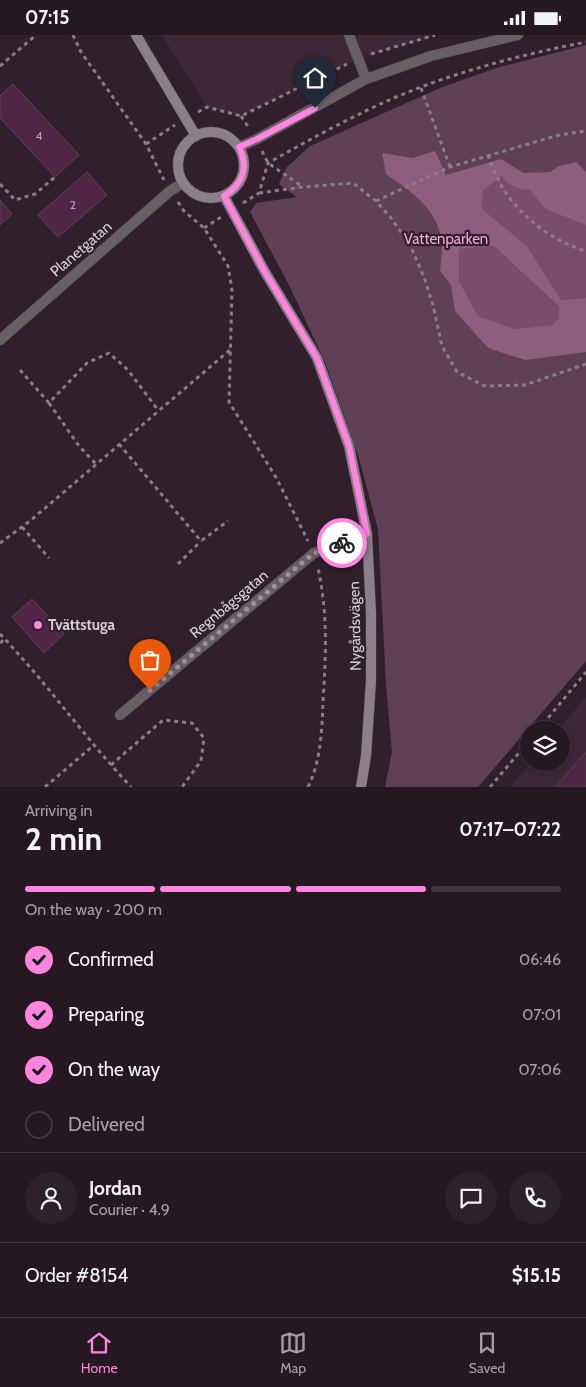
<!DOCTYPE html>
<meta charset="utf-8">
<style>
:root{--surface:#251821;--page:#2d212a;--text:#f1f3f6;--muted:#a3a0a5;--line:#42373f;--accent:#fe85df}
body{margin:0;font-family:Cabin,sans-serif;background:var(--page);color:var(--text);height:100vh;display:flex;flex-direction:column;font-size:19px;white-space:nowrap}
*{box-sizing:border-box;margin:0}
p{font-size:16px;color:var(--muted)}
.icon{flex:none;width:28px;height:28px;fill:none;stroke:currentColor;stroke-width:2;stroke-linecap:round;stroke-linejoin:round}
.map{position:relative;height:752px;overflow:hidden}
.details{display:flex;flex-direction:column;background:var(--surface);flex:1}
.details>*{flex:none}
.controls{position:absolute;left:520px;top:686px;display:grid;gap:10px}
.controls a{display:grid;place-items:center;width:50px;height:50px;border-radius:50%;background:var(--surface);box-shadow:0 2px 8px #0003,0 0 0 1px var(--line);font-size:25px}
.pin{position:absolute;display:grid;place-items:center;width:42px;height:42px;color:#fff;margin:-51px -21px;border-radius:50% 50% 50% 0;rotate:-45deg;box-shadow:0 0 5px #0007}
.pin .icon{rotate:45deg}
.courier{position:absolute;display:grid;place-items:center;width:50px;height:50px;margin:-25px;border:4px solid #fe85df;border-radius:50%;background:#fff;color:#222;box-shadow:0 1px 6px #0007}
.head em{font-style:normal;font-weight:800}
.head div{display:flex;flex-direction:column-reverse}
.head{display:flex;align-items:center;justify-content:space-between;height:85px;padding:0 25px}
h1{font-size:32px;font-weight:800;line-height:38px}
.bar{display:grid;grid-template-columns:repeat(4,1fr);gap:8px 5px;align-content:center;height:60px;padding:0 25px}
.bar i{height:6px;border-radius:4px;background:var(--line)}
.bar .on{background:var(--accent)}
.bar p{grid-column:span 4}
.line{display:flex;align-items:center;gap:12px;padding:0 25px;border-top:1px solid var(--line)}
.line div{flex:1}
.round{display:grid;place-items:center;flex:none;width:52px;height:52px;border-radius:26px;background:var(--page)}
ol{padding:0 25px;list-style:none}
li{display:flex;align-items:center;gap:15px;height:55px}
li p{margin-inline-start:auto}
li .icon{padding:5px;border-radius:50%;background:var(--accent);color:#111;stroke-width:4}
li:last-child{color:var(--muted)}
li i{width:28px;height:28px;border:2px solid var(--line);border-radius:50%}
.status{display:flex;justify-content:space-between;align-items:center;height:35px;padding:0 25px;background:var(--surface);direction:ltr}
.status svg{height:14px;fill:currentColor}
.dock{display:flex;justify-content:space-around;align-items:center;height:70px;border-top:1px solid var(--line);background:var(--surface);font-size:14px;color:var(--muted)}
.dock a{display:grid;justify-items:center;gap:2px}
.dock .on{color:var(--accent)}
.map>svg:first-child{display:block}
.built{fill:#3e2737}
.green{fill:#604057}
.forest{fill:#7b4c6e}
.water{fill:#8e5d80;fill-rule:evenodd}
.building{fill:#502545;stroke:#584552}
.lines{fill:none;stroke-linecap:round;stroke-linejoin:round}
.street-casing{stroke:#4c3c47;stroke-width:11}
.secondary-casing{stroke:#4c3c47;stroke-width:11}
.path{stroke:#8b7c86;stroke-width:3;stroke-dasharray:4 4;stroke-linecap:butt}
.street{stroke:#685f65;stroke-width:10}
.secondary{stroke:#8d7f89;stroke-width:10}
.done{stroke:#9f919a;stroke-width:5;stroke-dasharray:0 9}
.route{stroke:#fe85df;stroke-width:6}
.poi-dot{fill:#fe85df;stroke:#31202c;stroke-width:2}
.labels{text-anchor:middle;stroke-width:4.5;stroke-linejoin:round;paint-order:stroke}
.number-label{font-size:12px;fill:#b8a4b2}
.park-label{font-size:15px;fill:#f1a7dc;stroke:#31202c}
.street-label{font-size:15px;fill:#daced6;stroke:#31202c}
.poi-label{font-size:15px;font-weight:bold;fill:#daced6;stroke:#31202c;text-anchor:start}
</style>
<div class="status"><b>07:15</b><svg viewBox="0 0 49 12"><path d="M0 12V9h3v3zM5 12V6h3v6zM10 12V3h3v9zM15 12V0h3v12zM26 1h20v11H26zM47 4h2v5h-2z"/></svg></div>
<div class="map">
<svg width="586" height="752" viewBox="0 0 586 752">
<rect width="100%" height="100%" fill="#31202c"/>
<!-- built -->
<g class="built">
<polygon points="162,0 435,0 358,23 241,81 207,72"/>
<polygon points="586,662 586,752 510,752 531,728 561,728 561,695 558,695"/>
</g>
<!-- green -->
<polygon class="green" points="586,10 586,626 478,752 385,752 392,717 386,650 378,494 358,420 325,327 289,250 250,177 256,168 297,162 279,149 286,133 310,111 440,53 496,33"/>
<!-- forest -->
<g class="forest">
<polygon points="502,140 530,155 545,174 586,190 586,263 561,265 527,211 482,174 483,155"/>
<polygon points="494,211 559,273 559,283 552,290 515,294 478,281 459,246 459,214"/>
</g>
<!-- water -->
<path class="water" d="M435 116 446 140 501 124 523 138 550 137 559 131 576 127 586 137V190L545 174 530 155C519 154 507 151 502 141L483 155 482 174 527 211 561 265 586 263V317L525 325 488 313 455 276 451 250 440 236C441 227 442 218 442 209 440 176 411 156 386 139L382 118 412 123ZM494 211 559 272V283L552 290 515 294 478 281 459 246V214Z"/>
<!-- building -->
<g class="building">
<polygon points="13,49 79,120 55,142 0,83 0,61"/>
<polygon points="87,137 107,160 58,202 38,180"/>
<polygon points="0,165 12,179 0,190"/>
<polygon points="32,564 64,599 44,618 12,582"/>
<polygon points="586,717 586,752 556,752"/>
</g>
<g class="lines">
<defs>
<g id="street">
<polyline points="349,0 366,44"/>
<polyline points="239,112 257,104 366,44 431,21 518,0"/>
<polyline points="0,305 170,156 183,148"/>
<polyline points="120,680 314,518 367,499"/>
</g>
<g id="secondary">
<polyline points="136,0 196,101"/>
<circle cx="211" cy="130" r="33"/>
<polyline points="224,161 265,237 317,323 349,411 367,499 371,578 371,646 366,721 361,752"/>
</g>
</defs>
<!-- street casing -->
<use href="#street" class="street-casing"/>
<!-- secondary casing -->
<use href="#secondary" class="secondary-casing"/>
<!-- path -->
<g class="path">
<polyline points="73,0 81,17 146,109 164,145"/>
<polyline points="371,19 435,0"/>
<polyline points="0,31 36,0"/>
<polyline points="421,53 450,132"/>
<polyline points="198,77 207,72 241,81 347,29"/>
<polyline points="241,81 249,93"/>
<polyline points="146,109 175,90"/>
<polyline points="262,116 268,128 303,152"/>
<path d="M488 120C491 129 495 138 499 146 515 178 551 206 586 216"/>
<polyline points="0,149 15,165 35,159 55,142"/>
<polyline points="259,158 303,152 353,148 376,166 391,183 410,210 424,242 433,270 442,311 457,337 485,351 525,350 586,329"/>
<polyline points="376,166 450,132 559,100 586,96"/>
<polyline points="178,167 184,176 204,193 228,231 232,255 229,367 277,444 308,506"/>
<path d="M243 168 259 158 268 128C318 100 368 72 421 52 474 32 530 18 586 7"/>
<polyline points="204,193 221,182"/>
<polyline points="20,335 49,368 87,328 109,318 128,335 158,375"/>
<polyline points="49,368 79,411 96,429"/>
<polyline points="119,409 201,506 228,486"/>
<polyline points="22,492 49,523"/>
<polyline points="0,508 30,486 231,314"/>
<polyline points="178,529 201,506"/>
<path d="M0 599C47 648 85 703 131 752"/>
<polyline points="0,608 5,604"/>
<polyline points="538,695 586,637"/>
<polyline points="111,730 163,685 192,688 204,703 201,726 182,752"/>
<polyline points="45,752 94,710"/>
<path d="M308 752C321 726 322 695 323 666 326 619 328 580 318 533"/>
<polyline points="490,752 529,706"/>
</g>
<!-- street -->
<use href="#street" class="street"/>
<!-- secondary -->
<use href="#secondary" class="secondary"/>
</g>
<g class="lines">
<!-- done -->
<polyline class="done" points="150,655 314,518 342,508"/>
<!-- route -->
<path class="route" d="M315 73 257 104 239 112C249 132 243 149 224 161L265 237 317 323 349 411 367 499 342 508"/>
</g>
<!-- markers -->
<circle class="poi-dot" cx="38" cy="590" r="5"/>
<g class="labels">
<!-- number labels -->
<g class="number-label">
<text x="39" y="105">4</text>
<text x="73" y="174">2</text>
</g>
<!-- park labels -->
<g class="park-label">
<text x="446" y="209">Vattenparken</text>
</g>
<!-- street labels -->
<g class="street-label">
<text transform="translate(81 214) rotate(-41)" y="5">Planetgatan</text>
<text transform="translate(229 569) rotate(-40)" y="5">Regnbågsgatan</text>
<text transform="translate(355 591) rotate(-91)" y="5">Nygårdsvägen</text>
</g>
<!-- poi labels -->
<g class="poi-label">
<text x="48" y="595">Tvättstuga</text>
</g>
</g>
</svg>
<div class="controls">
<a><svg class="icon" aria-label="layers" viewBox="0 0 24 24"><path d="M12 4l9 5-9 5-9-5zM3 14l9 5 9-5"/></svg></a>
</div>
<div class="pin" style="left:150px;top:655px;background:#ea580c"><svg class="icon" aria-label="bag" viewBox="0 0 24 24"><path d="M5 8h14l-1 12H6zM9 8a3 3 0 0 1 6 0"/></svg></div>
<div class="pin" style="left:315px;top:73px;background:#1f2937"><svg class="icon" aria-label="home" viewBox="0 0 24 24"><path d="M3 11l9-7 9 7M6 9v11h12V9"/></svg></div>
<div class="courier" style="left:342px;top:508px"><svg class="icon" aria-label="bike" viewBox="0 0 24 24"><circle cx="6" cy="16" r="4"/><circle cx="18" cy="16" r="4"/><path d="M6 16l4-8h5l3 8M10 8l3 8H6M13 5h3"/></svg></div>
</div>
<section class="details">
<div class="head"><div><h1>2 min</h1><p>Arriving in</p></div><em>07:17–07:22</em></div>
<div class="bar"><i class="on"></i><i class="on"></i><i class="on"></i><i></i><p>On the way · 200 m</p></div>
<ol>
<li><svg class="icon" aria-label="check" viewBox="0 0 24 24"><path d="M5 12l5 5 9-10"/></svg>Confirmed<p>06:46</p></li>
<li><svg class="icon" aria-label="check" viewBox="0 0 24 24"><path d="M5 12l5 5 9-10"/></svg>Preparing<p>07:01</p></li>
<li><svg class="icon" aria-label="check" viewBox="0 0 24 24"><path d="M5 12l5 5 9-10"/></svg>On the way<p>07:06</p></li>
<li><i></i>Delivered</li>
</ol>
<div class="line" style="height:90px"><a class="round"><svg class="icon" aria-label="person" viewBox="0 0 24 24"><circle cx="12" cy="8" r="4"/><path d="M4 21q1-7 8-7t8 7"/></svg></a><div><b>Jordan</b><p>Courier · 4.9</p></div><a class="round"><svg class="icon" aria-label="chat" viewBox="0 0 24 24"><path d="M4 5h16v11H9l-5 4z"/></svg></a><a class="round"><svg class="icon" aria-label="phone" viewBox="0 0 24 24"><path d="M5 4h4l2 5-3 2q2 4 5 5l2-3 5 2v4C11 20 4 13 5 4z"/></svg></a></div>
<div class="line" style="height:65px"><div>Order #8154</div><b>$15.15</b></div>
</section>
<nav class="dock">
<a class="on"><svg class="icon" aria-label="home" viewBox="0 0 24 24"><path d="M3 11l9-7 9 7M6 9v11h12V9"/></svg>Home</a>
<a><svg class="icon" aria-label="map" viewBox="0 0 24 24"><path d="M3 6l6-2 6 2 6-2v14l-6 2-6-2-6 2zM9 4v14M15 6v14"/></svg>Map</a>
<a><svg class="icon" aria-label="saved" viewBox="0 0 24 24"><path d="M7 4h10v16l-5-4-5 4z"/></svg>Saved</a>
</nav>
